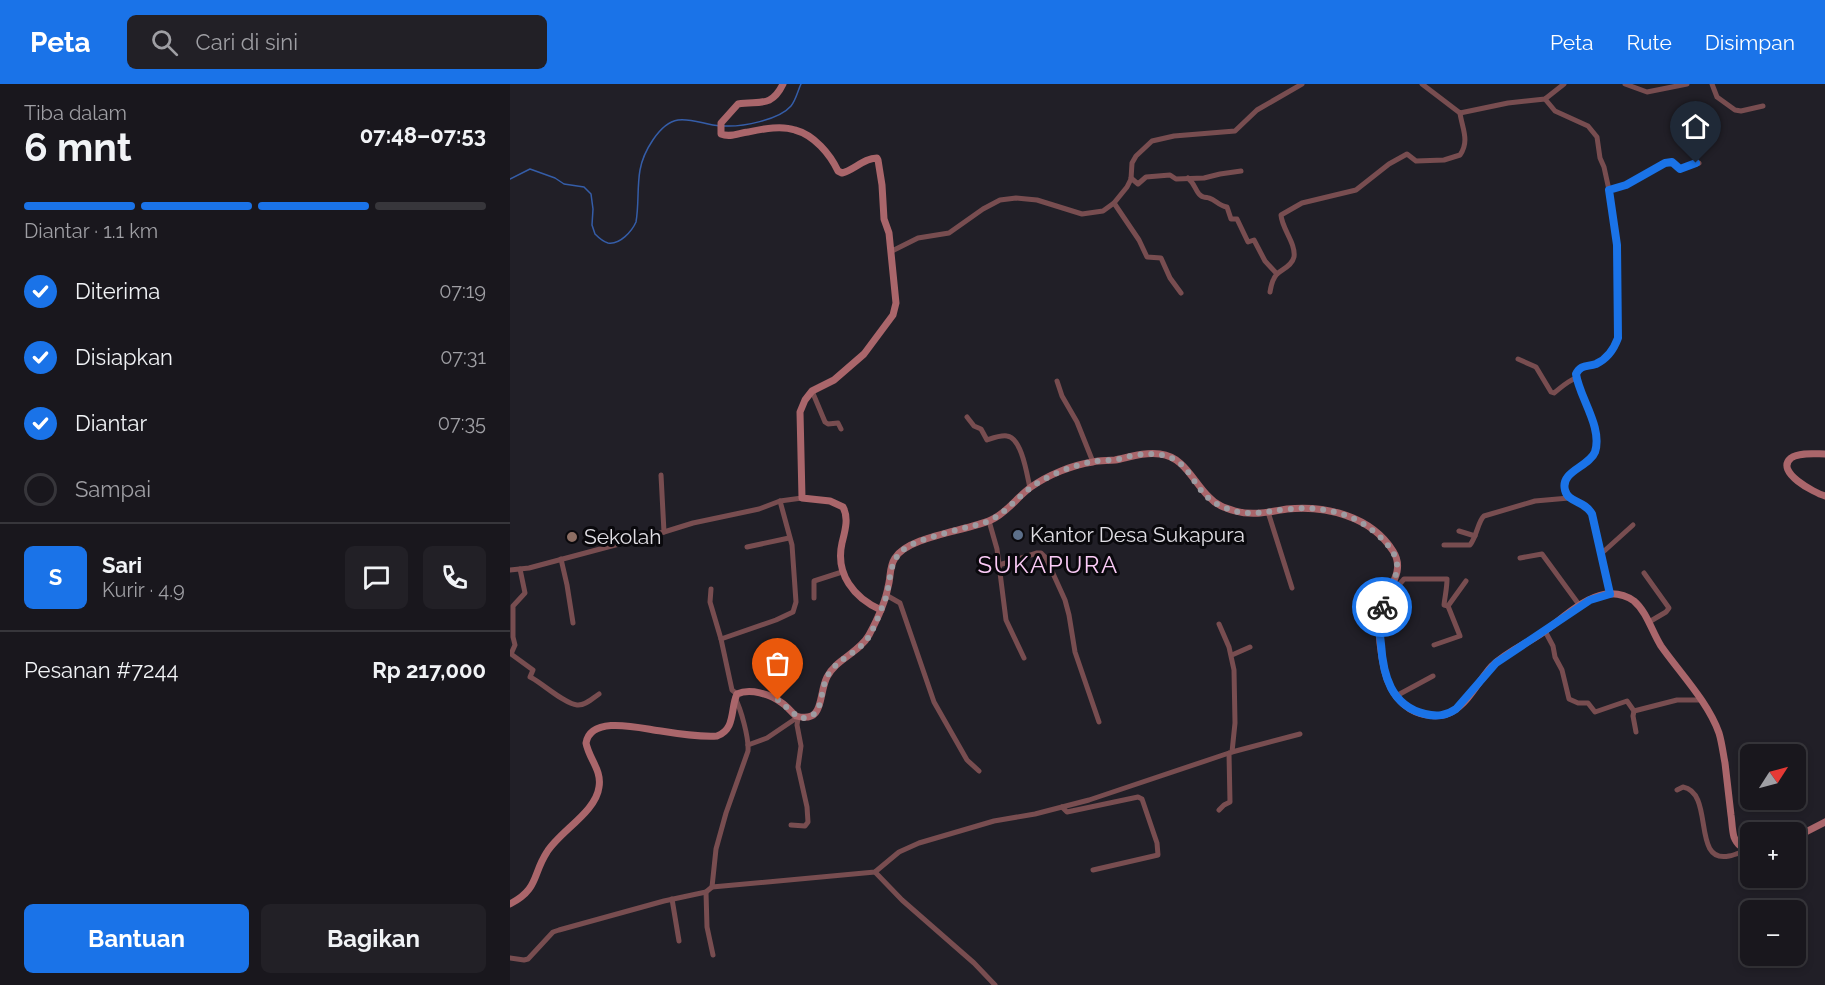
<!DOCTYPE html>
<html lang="id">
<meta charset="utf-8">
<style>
:root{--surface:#19171d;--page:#222026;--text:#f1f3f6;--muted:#9f9fa4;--line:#37363b;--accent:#1a73e8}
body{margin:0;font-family:Raleway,sans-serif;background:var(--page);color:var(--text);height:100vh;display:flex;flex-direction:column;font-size:22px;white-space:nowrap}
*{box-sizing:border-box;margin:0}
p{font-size:20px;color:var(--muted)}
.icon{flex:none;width:33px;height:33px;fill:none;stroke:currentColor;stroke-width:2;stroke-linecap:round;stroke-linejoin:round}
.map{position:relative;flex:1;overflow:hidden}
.side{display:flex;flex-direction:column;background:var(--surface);width:510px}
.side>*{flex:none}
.needle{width:39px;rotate:54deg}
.buttons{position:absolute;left:1230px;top:660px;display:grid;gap:12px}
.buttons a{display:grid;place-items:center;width:66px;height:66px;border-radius:9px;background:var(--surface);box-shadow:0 3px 9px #0003,0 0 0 2px var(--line);font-size:30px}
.pin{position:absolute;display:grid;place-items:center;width:51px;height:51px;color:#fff;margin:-62px -26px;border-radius:50% 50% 50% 0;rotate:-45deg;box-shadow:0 0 6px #0007}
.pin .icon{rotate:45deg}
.courier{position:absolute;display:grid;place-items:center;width:60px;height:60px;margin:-30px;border:4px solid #1a73e8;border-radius:50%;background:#fff;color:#222;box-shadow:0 2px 8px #0007}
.overview em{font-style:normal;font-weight:700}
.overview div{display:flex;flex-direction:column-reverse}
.overview{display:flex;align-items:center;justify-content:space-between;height:102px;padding:0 24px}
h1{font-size:39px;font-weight:700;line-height:45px}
.bar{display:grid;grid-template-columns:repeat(4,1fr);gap:9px 6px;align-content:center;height:72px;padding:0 24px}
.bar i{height:8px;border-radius:4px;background:var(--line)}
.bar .current{background:var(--accent)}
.bar p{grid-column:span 4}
.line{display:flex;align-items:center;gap:15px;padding:0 24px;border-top:2px solid var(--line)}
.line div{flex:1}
.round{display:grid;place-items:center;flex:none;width:63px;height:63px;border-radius:9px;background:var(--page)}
ol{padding:0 24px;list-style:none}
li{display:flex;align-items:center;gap:18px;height:66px}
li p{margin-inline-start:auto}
li .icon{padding:6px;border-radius:50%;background:var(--accent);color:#fff;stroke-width:4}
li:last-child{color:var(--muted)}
li i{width:33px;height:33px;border:3px solid var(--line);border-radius:50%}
.action{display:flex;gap:12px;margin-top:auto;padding:12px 24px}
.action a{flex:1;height:69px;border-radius:9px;background:var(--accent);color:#fff;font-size:24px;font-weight:700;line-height:69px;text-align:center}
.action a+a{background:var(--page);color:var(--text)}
header{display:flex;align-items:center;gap:36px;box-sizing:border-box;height:84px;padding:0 30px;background:var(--accent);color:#fff}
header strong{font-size:28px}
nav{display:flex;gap:33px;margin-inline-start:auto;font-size:21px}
.search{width:420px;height:54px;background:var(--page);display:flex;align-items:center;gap:15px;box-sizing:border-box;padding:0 21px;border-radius:9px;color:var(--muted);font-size:22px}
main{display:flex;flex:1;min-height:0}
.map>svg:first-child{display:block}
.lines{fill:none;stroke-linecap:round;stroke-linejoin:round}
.stream{stroke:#355da8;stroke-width:1.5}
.street{stroke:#784d50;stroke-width:5}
.secondary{stroke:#aa666b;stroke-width:7}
.done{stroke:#9e9ca2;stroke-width:6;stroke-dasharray:0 10.8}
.route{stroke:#1a73e8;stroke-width:8}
.service-dot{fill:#5c6f8a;stroke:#0a090d;stroke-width:2}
.education-dot{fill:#8d6e63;stroke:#0a090d;stroke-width:2}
.labels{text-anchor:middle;stroke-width:6;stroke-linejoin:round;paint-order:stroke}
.poi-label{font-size:21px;fill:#e1dfe5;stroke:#0a090d;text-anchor:start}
.quarter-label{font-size:24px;letter-spacing:1.5px;fill:#fccbf7;stroke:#0a090d}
</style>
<header>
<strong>Peta</strong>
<div class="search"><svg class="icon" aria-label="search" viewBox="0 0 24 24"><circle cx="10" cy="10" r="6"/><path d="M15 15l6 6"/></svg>Cari di sini</div>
<nav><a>Peta</a><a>Rute</a><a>Disimpan</a></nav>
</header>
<main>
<section class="side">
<div class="overview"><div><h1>6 mnt</h1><p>Tiba dalam</p></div><em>07:48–07:53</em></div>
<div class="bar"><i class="current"></i><i class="current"></i><i class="current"></i><i></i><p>Diantar · 1.1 km</p></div>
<ol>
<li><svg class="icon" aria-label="check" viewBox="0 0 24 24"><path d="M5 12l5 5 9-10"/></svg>Diterima<p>07:19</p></li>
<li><svg class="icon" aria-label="check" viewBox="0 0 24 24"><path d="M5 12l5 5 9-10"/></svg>Disiapkan<p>07:31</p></li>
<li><svg class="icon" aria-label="check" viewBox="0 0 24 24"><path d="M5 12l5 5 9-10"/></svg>Diantar<p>07:35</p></li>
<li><i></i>Sampai</li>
</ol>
<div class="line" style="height:108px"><b class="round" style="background:var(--accent);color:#fff">S</b><div><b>Sari</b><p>Kurir · 4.9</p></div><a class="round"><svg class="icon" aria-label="chat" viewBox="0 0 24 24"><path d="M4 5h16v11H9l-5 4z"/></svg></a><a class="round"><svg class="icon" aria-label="phone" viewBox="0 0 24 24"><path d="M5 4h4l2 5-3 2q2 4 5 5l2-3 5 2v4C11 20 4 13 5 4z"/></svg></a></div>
<div class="line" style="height:78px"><div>Pesanan #7244</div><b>Rp 217,000</b></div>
<div class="action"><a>Bantuan</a><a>Bagikan</a></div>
</section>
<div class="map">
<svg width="1315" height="901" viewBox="0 0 1315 901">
<rect width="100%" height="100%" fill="#211f27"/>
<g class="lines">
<!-- stream -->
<g class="stream">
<path d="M214 42C232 43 269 36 281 22 286 16 288 6 291 0"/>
<path d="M0 95 20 85 45 94 54 100 74 103 81 110 83 125 82 141 85 150C88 153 94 158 98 159 110 161 122 147 126 138 129 121 127 103 130 86 133 69 149 39 168 36 181 34 196 41 210 42"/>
</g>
<!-- street -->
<g class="street">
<polyline points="912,0 950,29 998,19 1035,15 1054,0"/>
<polyline points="1115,0 1137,8 1177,0"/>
<polyline points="1202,0 1207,13 1225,26 1231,27 1253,22"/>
<path d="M1035 15 1045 27 1078 42 1087 53 1090 74 1094 83 1099 106 1107 161 1108 254C1104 265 1097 275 1086 280 1077 283 1071 280 1066 290 1068 313 1093 343 1085 368 1079 383 1050 388 1055 406 1057 419 1074 416 1082 430L1100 510"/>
<polyline points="621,94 628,100 636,93 660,91 666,95 694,94 710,90 731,87"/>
<path d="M678 94C684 99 685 105 689 110 694 115 693 112 699 114 706 116 709 122 717 123L721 135H727L738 158 744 156 755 177 767 190"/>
<polyline points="1099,106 1116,101 1155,79 1162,78 1170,85 1189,79"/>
<polyline points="604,119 629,156 637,173 651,174 660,194 671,209"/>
<polyline points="382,167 408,154 439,149 473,125 490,116 506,114 527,116 572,130 593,127 604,119 617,103 621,95 622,79 626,72 642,57 664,52 725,47 747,26 792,0"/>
<path d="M760 208C761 202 762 195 767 190 772 185 782 182 784 173 786 159 772 145 771 131L792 119 846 106 879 80 897 70 906 77 934 76 950 71C960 57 952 44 950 29"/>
<path d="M1008 275 1026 283 1041 308 1044 309C1052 303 1056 298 1066 294"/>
<polyline points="547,297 552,312 567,338 583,378"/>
<polyline points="302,307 315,338 318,340 328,339 331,345"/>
<path d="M457 333 464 342 471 345 477 356C483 354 491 351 497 352 512 354 517 391 520 404"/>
<polyline points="151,391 154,448"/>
<polyline points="758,428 782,504"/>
<polyline points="479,437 487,465 496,536 514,574"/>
<polyline points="949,447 965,452"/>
<path d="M934 461H960C967 452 968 437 974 432L1025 417 1059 414"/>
<polyline points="237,463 279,454"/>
<polyline points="1092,469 1123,441"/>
<polyline points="1010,474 1032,470 1070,522"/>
<polyline points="51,475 57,501 63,539"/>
<polyline points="489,481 527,469 531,469 536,474 555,516 559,531 565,568 589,638"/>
<path d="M10 485 15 509 3 522V553L5 561 1 570 23 586 20 593 22 594C33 600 55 620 67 621 75 622 83 614 89 610"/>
<polyline points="0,486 19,484 154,448 183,439 249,425 270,417 292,414"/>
<polyline points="1134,489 1159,524 1156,528 1139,538"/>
<polyline points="201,505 200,518 211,555 222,606 227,610"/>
<polyline points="376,511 390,519 424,618 457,676 469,687"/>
<polyline points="304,514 304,497 332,488"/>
<path d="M876 516 894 495H937C937 504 935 512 934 521L938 522 956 497"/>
<polyline points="1035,547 1043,562 1045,573 1052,586 1059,615 1068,619 1078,619 1085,628 1117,617 1124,627"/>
<polyline points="211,555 266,536 283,528 286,518 282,461 270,417"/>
<polyline points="924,561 950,552 938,522"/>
<polyline points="722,571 740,563"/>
<polyline points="886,612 923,592"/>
<path d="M225 614C231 625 239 654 238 667L216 729 206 765 202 803 365 788 389 768 409 759 484 737 525 730 579 716 722 668 725 639 724 586 719 563 709 540"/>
<polyline points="1126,648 1123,632 1124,627 1167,616 1190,616"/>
<polyline points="238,661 257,654 288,633"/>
<polyline points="722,668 790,650"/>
<path d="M1167 706 1173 703C1205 709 1181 780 1219 772 1225 771 1231 768 1237 766"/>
<polyline points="552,723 557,728 628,713 632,715 647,759 648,771 583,786"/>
<polyline points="709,726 714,721 720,718 719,669"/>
<polyline points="281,741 295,742 298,738 297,723 288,683 291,662 287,641 288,634"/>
<polyline points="365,788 392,816 464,879 485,901"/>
<polyline points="196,808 197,843 203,871"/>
<polyline points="162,815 169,857"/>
<polyline points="0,874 14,876 18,875 43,848 49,846 154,817 196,808 202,803"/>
</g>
<!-- secondary -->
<g class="secondary">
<path d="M273 0C261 25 248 16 228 20L211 39V50C220 54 229 49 238 48 253 45 271 41 285 46 304 51 320 70 328 87L332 89C344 86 354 74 367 74L368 76 372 101 374 135 379 149 386 219 383 231 354 270 324 296 302 307 295 316 290 328 292 414 320 417 333 423C339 434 335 447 332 459 325 490 344 514 371 526"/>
<path d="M1315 370C1306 370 1289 368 1281 374 1264 388 1305 409 1315 412"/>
<polyline points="1286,753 1315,738"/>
<path d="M0 820C29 805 22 791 37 768 50 747 86 728 89 703 92 686 79 675 76 659 81 630 133 645 151 647 169 650 189 653 207 652 226 645 220 625 227 610 240 604 260 610 272 619 277 622 281 628 286 632 315 640 308 611 317 593 326 575 349 569 359 551 367 536 375 520 378 503 381 493 379 483 385 474 398 452 457 447 481 436 497 429 507 413 521 403 538 391 562 381 583 378 590 376 598 377 605 376 620 373 634 368 650 370 675 373 683 398 699 413 706 421 715 424 725 427 743 432 759 428 777 425 815 421 861 432 883 467 896 487 878 504 872 522 868 534 869 547 870 559 873 584 877 611 900 625 912 632 931 635 943 627 960 617 969 596 982 582 996 568 1016 560 1032 549 1051 536 1072 514 1096 510 1105 509 1116 511 1124 517 1137 528 1142 548 1151 562 1170 589 1198 618 1209 649 1212 659 1213 669 1215 679 1217 696 1219 713 1221 731 1222 737 1222 746 1224 753 1227 761 1232 764 1240 766"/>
</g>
</g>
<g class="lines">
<!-- done -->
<path class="done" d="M268 616 289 634C316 636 308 608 318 591 327 576 344 570 355 558 362 550 369 531 373 521 383 500 375 475 399 462 414 454 434 450 450 445 461 442 471 441 481 436 496 428 506 415 519 405 536 392 561 382 581 378 590 376 600 377 609 375 614 374 620 372 626 371 688 363 674 407 713 423 738 434 755 427 780 425 813 422 844 429 868 451 900 480 885 491 872 523"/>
<!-- route -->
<path class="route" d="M872 523C869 536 869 547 871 560 873 591 881 622 915 630 927 633 936 632 946 625L986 579 1080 516 1100 510 1082 430C1074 416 1058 419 1055 406 1050 387 1079 383 1085 368 1093 343 1069 313 1066 290 1071 280 1077 283 1086 280 1097 275 1104 265 1108 254L1107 161 1099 106 1116 101 1155 79 1162 78 1170 85 1186 79"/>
</g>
<!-- markers -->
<circle class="service-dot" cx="508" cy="451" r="6"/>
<circle class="education-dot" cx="62" cy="453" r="6"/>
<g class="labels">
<!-- poi labels -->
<g class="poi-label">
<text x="520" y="458">Kantor Desa Sukapura</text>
<text x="74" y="460">Sekolah</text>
</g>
<!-- quarter labels -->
<g class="quarter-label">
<text x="538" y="489">SUKAPURA</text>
</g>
</g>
</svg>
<div class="buttons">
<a><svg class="needle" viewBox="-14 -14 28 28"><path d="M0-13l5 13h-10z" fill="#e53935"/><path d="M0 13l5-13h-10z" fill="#9f9fa4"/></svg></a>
<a>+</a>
<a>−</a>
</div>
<div class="pin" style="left:268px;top:616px;background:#ea580c"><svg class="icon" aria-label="bag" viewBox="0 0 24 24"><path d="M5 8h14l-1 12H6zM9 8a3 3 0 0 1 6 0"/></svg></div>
<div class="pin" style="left:1186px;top:79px;background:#1f2937"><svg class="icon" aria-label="home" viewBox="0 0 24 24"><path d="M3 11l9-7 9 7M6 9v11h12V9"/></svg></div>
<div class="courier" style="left:872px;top:523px"><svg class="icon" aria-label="bike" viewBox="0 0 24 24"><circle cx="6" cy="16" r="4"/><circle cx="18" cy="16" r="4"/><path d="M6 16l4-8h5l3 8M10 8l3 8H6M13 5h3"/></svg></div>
</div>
</main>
